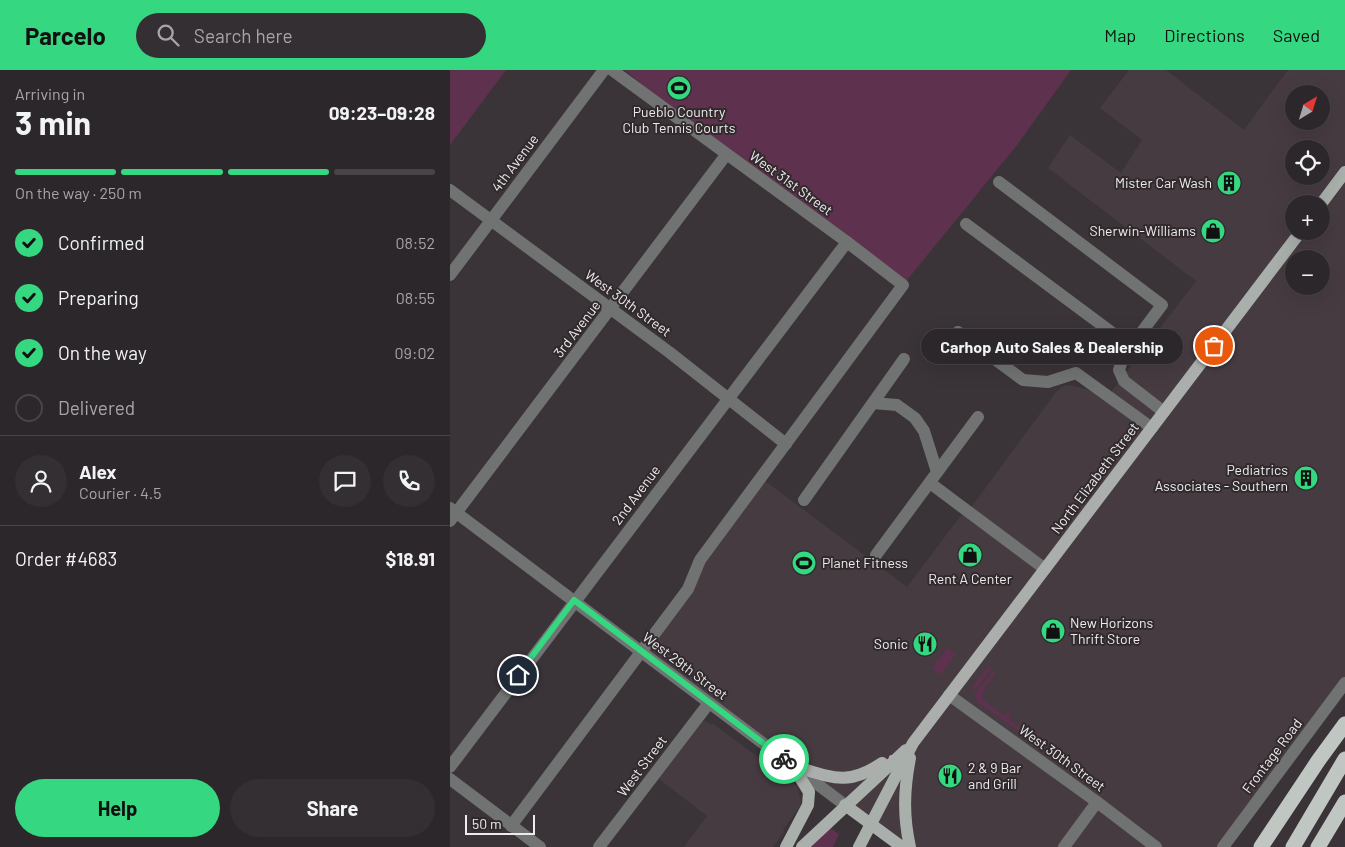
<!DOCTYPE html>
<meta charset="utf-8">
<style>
:root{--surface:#2c272a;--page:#342f32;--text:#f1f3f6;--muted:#a6a5a8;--line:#484447;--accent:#35d881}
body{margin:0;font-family:Barlow,sans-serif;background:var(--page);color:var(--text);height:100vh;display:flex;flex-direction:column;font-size:19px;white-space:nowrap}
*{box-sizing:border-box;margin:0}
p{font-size:16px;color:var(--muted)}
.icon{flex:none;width:28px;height:28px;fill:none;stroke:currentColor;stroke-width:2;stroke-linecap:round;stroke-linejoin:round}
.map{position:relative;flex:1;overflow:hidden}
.panel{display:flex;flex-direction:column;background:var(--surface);width:450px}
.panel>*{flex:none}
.needle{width:32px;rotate:38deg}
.tools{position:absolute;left:835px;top:15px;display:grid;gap:10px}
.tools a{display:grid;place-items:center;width:45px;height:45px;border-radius:50%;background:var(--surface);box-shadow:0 5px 20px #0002,0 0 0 1px var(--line);font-size:25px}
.scale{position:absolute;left:15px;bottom:12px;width:70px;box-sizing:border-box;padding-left:5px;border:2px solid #efebed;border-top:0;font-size:14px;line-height:18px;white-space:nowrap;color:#efebed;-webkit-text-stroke:4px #302a2d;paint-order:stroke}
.pin{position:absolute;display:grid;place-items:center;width:42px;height:42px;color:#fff;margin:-21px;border:2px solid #fff;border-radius:50%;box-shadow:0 1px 5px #0007}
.courier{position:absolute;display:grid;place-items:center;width:50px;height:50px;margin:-25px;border:4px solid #35d881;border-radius:50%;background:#fff;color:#222;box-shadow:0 1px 6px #0007}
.bubble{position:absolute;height:35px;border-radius:18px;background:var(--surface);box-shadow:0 5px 20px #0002,0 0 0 1px var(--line);font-size:16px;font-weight:700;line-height:35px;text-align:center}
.overview em{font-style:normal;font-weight:700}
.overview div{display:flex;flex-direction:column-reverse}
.overview{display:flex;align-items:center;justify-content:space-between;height:85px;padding:0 15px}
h1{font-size:32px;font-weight:700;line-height:38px}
.bar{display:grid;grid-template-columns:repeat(4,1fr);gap:8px 5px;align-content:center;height:60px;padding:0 15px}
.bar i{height:6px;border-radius:4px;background:var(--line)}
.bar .current{background:var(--accent)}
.bar p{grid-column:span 4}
.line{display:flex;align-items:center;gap:12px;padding:0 15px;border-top:1px solid var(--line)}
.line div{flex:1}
.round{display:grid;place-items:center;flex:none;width:52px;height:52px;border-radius:26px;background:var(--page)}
ol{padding:0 15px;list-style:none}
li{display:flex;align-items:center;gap:15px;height:55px}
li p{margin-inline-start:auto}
li .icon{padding:5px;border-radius:50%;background:var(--accent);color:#111;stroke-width:4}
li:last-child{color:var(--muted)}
li i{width:28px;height:28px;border:2px solid var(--line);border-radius:50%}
.button{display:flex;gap:10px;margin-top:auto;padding:10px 15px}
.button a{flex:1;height:58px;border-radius:30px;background:var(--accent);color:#111;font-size:20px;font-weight:700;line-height:58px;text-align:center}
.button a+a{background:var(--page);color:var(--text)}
header{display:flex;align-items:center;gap:30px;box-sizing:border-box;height:70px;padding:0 25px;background:var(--accent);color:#111}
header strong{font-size:24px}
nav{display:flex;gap:28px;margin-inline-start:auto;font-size:18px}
.search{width:350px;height:45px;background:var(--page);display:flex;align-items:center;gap:12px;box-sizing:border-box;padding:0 18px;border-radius:28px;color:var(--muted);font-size:19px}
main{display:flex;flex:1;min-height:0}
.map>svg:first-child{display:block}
.built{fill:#473b42;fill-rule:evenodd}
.green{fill:#5e314e}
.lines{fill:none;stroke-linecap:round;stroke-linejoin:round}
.minor{stroke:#707371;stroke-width:12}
.major{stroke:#a9afab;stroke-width:12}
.highway{stroke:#c0c7c2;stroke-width:15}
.done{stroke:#b0abae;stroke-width:5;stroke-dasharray:0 9}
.route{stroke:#35d881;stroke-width:6}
.labels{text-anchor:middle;stroke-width:4;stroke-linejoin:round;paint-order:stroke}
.poi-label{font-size:14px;fill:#efebed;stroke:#302a2d;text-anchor:end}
.street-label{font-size:14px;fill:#efebed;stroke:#302a2d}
</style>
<header>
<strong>Parcelo</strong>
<div class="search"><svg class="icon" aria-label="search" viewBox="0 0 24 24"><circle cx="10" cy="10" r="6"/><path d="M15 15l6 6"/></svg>Search here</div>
<nav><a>Map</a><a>Directions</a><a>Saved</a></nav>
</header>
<main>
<section class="panel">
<div class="overview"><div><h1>3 min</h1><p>Arriving in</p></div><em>09:23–09:28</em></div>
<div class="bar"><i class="current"></i><i class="current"></i><i class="current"></i><i></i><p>On the way · 250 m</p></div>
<ol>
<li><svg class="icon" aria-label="check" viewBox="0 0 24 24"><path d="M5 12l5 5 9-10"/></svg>Confirmed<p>08:52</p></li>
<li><svg class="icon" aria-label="check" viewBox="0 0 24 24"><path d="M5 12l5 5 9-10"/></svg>Preparing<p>08:55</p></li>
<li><svg class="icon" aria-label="check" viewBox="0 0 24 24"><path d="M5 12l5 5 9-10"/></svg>On the way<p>09:02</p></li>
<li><i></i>Delivered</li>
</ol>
<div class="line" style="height:90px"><a class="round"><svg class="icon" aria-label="person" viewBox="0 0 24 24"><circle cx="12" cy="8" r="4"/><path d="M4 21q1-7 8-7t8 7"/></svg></a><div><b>Alex</b><p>Courier · 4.5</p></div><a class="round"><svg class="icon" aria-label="chat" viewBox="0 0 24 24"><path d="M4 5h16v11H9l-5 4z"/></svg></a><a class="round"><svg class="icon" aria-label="phone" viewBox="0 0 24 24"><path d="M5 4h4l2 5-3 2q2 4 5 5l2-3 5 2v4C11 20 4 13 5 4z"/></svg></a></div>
<div class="line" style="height:65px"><div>Order #4683</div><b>$18.91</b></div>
<div class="button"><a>Help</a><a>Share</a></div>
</section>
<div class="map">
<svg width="895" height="777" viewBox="0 0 895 777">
<rect width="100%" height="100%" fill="#3a3438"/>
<!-- built -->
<g class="built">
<path d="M679 0H716L794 60 838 0H895V613L773 777H452L191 581 311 408 457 517 509 448 523 435 606 322 615 315 625 316 658 326 746 211 598 98 620 65 671 103 692 70 650 38ZM844 24H871V51H844ZM844 79H871V106H844ZM844 134H871V161H844ZM844 189H871V216H844Z"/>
<polygon points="254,650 261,655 262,653 347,716 351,731 350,736 333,760 334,762 323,777 234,777 257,746 209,709"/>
</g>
<!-- green -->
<g class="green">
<polygon points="0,0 56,0 0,75"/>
<polygon points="175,0 621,0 567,75 453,215 276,85"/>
<polygon points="497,578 506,584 490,605 482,598"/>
<polygon points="537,597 542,598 524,621 522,617"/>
<polygon points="544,600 545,604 534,619 535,621 531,628 554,646 560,641 562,640 559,649 582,667 590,662 591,664 586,671 581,670 529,633 524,625"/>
<polygon points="380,758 389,764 383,777 361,777"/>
</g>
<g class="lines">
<!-- minor -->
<g class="minor">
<polyline points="549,112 712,235 673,287 669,300 674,311 714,342"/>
<polyline points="0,120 219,282 336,374"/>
<polyline points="516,154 680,276"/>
<polyline points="0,205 154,0"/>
<polyline points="508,262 573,310 598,312 626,303 702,358"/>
<polyline points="423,333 447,335 465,348 474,361 487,402"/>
<polyline points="480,413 595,499"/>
<polyline points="354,430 454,289"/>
<polyline points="0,438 395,735"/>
<polyline points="0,451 276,85"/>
<polyline points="426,485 528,347"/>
<polyline points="499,625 647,732 706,777"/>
<polyline points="0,697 397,172"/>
<polyline points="0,709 90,777"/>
<polyline points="61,756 238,519 250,490 453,215 397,172 162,0"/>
<polyline points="149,777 259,633"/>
<polyline points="614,777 647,732"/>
<polyline points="773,777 895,613"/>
</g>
<!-- major -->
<g class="major">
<polyline points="871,134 895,102"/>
<path d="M343 696C381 707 397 717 432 693"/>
<polyline points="395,735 452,777"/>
<polyline points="336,777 358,735 359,722 343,696"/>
<polyline points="352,777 456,680"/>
<polyline points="409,777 463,673 851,161"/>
<path d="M460 777C453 746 454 719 460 688"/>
</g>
<!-- highway -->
<g class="highway">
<polyline points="811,777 868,691 895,654"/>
<polyline points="843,777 895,689"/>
<polyline points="868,777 895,732"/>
</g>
</g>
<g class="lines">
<!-- done -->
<polyline class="done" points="334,689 343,696 386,709 405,707 421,701 463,673 764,276"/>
<!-- route -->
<polyline class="route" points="68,605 124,530 334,689"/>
</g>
<!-- icons -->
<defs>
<symbol id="stadium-disc" viewBox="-11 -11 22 22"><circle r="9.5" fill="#35d881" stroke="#302a2d"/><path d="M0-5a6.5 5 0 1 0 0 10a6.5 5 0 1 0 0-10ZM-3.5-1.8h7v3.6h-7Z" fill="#111"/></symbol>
<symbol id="building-disc" viewBox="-11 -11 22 22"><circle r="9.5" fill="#35d881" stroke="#302a2d"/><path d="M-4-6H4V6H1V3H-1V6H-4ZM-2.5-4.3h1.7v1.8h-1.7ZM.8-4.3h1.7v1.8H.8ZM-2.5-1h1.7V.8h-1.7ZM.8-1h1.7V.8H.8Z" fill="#111"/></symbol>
<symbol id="shop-disc" viewBox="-11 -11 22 22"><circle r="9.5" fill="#35d881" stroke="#302a2d"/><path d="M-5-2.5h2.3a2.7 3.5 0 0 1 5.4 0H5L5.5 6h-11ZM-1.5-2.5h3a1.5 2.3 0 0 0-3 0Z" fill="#111"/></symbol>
<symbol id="restaurant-disc" viewBox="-11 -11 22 22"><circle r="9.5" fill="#35d881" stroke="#302a2d"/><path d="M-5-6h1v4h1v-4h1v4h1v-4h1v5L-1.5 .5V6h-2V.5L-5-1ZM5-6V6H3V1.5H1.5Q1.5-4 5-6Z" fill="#111"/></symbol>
</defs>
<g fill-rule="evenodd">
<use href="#stadium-disc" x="215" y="4" width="28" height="28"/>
<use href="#building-disc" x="765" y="99" width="28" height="28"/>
<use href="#shop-disc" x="749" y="147" width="28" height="28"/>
<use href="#building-disc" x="842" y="394" width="28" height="28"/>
<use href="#shop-disc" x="506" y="471" width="28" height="28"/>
<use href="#stadium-disc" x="340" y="479" width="28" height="28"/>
<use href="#shop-disc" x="589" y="547" width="28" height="28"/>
<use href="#restaurant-disc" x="461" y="560" width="28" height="28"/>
<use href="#restaurant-disc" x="486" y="692" width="28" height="28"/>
</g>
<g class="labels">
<!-- poi labels -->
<g class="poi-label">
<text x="229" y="47" text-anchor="middle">Pueblo Country<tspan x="229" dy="16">Club Tennis Courts</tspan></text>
<text x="762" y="118">Mister Car Wash</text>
<text x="746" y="166">Sherwin-Williams</text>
<text x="838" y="405">Pediatrics<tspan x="838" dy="16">Associates - Southern</tspan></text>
<text x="372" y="498" text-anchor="start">Planet Fitness</text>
<text x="520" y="514" text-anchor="middle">Rent A Center</text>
<text x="620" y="558" text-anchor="start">New Horizons<tspan x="620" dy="16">Thrift Store</tspan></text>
<text x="458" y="579">Sonic</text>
<text x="518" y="703" text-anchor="start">2 &amp; 9 Bar<tspan x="518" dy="16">and Grill</tspan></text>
</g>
<!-- street labels -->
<g class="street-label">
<text transform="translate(65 93) rotate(-53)" y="5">4th Avenue</text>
<text transform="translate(341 113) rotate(36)" y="5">West 31st Street</text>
<text transform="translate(178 233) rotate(36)" y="5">West 30th Street</text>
<text transform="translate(127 259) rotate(-53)" y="5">3rd Avenue</text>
<text transform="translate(645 408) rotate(-53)" y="5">North Elizabeth Street</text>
<text transform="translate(186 425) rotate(-53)" y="5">2nd Avenue</text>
<text transform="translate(235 596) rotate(37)" y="5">West 29th Street</text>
<text transform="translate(822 686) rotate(-53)" y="5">Frontage Road</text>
<text transform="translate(612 688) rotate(36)" y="5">West 30th Street</text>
<text transform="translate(192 696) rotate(-53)" y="5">West Street</text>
</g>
</g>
</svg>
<div class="tools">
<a><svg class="needle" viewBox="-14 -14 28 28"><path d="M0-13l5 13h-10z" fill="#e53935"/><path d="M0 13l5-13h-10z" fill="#a6a5a8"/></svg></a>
<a><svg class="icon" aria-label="locate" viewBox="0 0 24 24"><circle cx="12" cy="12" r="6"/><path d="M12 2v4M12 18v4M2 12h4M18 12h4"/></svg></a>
<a>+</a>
<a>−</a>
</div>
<div class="scale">50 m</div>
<div class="pin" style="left:764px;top:276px;background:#ea580c"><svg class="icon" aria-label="bag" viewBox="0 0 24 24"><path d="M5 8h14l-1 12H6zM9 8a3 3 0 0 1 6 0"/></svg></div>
<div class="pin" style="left:68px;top:605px;background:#1f2937"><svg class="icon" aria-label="home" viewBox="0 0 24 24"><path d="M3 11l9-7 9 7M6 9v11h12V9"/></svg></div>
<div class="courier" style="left:334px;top:689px"><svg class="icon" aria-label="bike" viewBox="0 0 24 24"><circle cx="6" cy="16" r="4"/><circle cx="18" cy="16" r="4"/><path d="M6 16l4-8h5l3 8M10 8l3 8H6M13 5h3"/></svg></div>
<div class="bubble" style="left:471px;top:259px;width:262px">Carhop Auto Sales &amp; Dealership</div>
</div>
</main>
